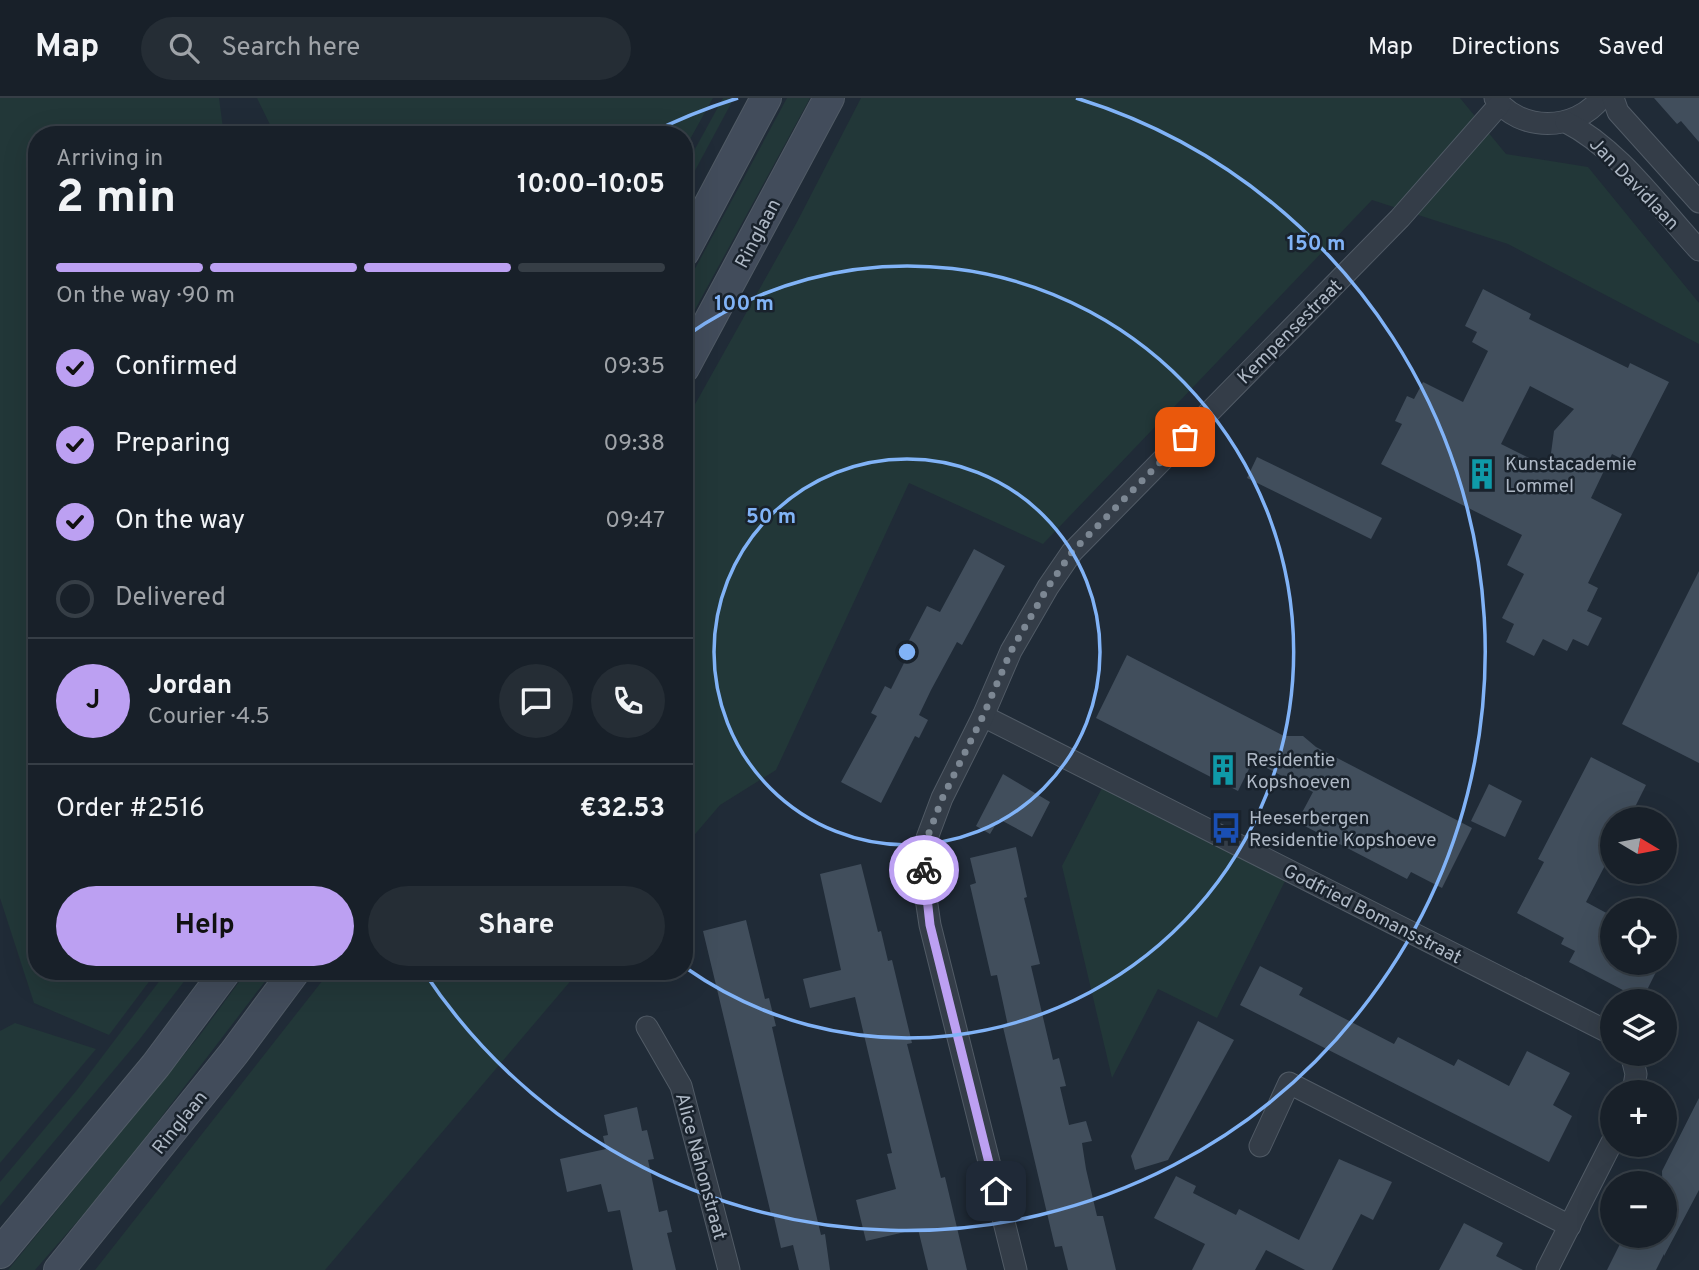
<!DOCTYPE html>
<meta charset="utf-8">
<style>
:root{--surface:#182029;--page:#252d35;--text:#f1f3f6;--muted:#9fa3a8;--line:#363e46;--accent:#bca0f2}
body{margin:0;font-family:Overpass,sans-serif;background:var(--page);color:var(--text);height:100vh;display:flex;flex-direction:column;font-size:26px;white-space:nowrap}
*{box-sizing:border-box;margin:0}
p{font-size:23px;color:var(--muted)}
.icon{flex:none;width:38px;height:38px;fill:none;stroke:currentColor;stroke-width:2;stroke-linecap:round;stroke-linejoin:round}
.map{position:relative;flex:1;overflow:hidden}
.sheet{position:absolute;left:28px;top:28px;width:665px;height:854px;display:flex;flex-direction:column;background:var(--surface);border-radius:28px;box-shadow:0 7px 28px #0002,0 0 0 2px var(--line)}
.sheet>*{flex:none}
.needle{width:46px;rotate:100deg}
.buttons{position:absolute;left:1600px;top:709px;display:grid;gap:14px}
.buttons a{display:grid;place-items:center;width:77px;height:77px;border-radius:50%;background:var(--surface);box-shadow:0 7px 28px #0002,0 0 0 2px var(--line);font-size:35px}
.pin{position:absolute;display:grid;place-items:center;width:60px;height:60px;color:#fff;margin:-30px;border-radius:14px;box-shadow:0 4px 10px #0006}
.courier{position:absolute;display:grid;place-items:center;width:70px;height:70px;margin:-35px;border:5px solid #bca0f2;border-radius:50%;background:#fff;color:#222;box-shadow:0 2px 9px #0007}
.headline em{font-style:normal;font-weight:700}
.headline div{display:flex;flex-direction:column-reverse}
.headline{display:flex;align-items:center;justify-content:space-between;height:119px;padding:0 28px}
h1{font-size:46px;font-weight:700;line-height:52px}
.bar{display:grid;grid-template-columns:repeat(4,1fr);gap:10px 7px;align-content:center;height:84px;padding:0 28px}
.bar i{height:9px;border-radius:5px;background:var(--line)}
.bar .selected{background:var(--accent)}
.bar p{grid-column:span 4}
.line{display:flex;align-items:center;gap:18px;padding:0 28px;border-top:2px solid var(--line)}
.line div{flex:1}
.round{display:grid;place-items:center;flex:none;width:74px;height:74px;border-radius:37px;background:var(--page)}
ol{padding:0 28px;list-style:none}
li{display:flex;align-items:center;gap:21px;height:77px}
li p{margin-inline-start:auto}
li .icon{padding:7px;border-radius:50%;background:var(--accent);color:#111;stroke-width:4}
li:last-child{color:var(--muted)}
li i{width:38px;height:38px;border:4px solid var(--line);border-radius:50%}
.primary-button{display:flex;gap:14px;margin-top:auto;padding:14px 28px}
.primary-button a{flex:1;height:80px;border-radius:42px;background:var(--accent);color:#111;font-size:28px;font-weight:700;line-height:80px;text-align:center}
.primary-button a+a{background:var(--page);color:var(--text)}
header{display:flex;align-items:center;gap:42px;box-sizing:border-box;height:98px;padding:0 35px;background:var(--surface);border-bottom:2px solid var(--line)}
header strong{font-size:33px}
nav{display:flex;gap:38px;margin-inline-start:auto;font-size:24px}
.search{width:490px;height:63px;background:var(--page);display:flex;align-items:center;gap:18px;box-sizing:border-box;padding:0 24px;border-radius:38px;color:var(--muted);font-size:26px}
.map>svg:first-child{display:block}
.green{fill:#223738}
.building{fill:#414e5c;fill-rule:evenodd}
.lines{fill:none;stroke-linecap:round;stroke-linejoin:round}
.street-casing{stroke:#515b66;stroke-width:23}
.secondary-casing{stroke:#515b66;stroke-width:32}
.street{stroke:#343d48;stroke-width:21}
.secondary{stroke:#424c5b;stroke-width:30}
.done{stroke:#7c8793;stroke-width:7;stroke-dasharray:0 12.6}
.route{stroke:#bca0f2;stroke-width:9}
.ring{fill:none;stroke:#81b3f7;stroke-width:3.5}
.labels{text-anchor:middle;stroke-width:5;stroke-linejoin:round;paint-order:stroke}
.street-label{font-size:19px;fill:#aeb8c5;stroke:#19222c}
.poi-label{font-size:19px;fill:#aeb8c5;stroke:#19222c;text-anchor:start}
.centre{fill:#81b3f7;stroke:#19222c;stroke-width:3.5}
.ring-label{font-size:21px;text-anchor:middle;font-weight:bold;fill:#81b3f7;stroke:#19222c;stroke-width:5;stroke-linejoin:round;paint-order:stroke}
</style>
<header>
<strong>Map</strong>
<div class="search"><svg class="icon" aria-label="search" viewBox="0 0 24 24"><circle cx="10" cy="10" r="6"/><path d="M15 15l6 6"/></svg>Search here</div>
<nav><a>Map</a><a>Directions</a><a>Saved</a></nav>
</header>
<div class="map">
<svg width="1699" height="1172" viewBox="0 0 1699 1172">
<rect width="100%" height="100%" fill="#202b37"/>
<!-- green -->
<g class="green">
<polygon points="0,0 219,0 223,30 228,37 37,37 37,873 157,873 109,937 34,905 0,800"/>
<polygon points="257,0 713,0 684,52 684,37 275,37"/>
<polygon points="723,0 734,0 684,93 684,71"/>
<polygon points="787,0 810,0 684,232 684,191"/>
<polygon points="861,0 1460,0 1506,56 1588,69 1699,205 1699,246 1508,146 1372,102 1043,446 909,385 776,672 720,707 684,749 684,326 797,124"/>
<polygon points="1103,688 1286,781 1217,920 1158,891 1112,980 1062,768"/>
<polygon points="167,873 192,873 139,942 0,1108 0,1084 77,992"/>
<polygon points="247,873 273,873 110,1086 35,1172 8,1172 200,937"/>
<polygon points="330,873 579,873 325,1172 95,1172"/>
<polygon points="15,925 96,951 0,1065 0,933"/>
</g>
<!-- building -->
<g class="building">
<polygon points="1654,0 1699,0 1699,44 1681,23 1677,26"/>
<path d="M1483 191 1531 216 1529 221 1628 270 1630 265 1669 284 1628 364 1612 356 1591 400 1622 416 1588 485 1598 490 1587 513 1602 520 1588 548 1573 541 1567 553 1543 541 1534 558 1506 544 1514 526 1502 520 1524 476 1507 467 1522 437 1381 366 1402 326 1395 323 1407 298 1414 301 1423 284 1463 304 1488 253 1472 244 1477 234 1465 228ZM1530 288 1574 311 1554 333 1549 370 1501 346Z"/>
<polygon points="1257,359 1382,420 1371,441 1247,380"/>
<polygon points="974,451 1005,468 962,547 957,544 931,592 919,617 928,622 919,640 915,638 881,705 841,684 877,618 871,615 885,588 891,591 909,555 904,552 927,508 940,514"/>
<polygon points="1699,473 1699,665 1622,626"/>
<polygon points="1127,557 1284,638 1303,638 1316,649 1472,730 1442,790 1411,774 1407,781 1297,724 1313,694 1253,663 1238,693 1096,620"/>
<polygon points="1591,659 1646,687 1629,721 1612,721 1612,754 1586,804 1612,818 1612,864 1661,864 1642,902 1569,864 1575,853 1561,846 1564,840 1517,815 1544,764 1538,761"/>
<polygon points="1003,676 1050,704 1032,739 999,721 990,736 976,728"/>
<polygon points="1489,686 1522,703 1505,739 1471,723"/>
<polygon points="1016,749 1027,799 1024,800 1040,866 1031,868 1053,962 1059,960 1066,988 1060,989 1069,1027 1086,1023 1092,1043 1082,1045 1086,1071 1097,1118 1103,1118 1116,1172 1068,1172 1062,1148 1055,1149 1003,929 1008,928 997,877 991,878 970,787 976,785 970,760"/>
<polygon points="861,766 878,834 881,833 888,863 892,862 912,945 907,946 941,1080 945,1079 967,1172 928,1172 918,1131 866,1143 856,1102 896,1091 887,1056 892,1055 855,899 810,910 803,881 841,872 820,776"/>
<polygon points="746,822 765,901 769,900 776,928 772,929 782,973 821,1137 825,1136 830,1172 799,1172 793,1147 781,1150 773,1115 771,1116 703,833"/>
<polygon points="1260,868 1303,890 1299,897 1394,946 1398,939 1454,968 1458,961 1509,988 1527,953 1570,975 1553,1007 1572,1018 1549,1064 1240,907"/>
<polygon points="1198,923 1234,942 1168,1062 1135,1072 1131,1058"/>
<polygon points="1699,1000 1699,1092 1664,1158 1664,1156 1656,1172 1607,1172 1624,1138 1664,1138 1662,1073"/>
<polygon points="637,1009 642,1033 647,1032 654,1061 648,1062 659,1114 667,1112 672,1134 667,1135 676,1172 633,1172 620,1112 608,1114 601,1086 567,1094 560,1061 606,1051 603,1038 608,1037 604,1017"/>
<polygon points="1339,1061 1392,1084 1373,1122 1361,1116 1332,1172 1305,1172 1266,1152 1255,1172 1192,1172 1205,1146 1154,1120 1176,1078 1196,1088 1193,1095 1236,1117 1239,1111 1299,1142"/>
<polygon points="1464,1125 1503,1145 1496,1158 1523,1172 1439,1172"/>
</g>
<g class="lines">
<defs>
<g id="street">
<path d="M1495 0C1520 34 1575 34 1601 0"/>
<polyline points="1613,0 1618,14 1699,104"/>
<path d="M1566 24C1619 51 1659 109 1699 152"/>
<polyline points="983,618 1612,936"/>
<polyline points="647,929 681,988 729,1172"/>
<polyline points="1631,956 1636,976 1633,994"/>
<polyline points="1260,1048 1289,985 1570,1128"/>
<polyline points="1016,1172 930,827 923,780 927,740 942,700 983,618 1011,553 1048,489 1072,454 1400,120 1500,6"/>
<polyline points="1547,1172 1612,1044"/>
</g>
<g id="secondary">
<polyline points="684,154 766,0"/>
<polyline points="684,270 829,0"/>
<polyline points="0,1155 156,967 226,873"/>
<polyline points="59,1172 234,955 295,873"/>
</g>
</defs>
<!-- street casing -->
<use href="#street" class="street-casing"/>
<!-- secondary casing -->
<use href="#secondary" class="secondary-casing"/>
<!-- street -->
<use href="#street" class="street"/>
<!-- secondary -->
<use href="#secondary" class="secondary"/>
</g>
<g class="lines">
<!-- done -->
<polyline class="done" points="924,772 927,740 942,701 983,618 1011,553 1048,489 1072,454 1185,339"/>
<!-- route -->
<polyline class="route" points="924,772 930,827 996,1093"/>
</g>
<!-- distance rings -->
<g class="ring">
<circle cx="907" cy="554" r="193"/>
<path d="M686 238A386 386 0 1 1 686 870"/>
<path d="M649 36A579 579 0 0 1 738 0M1076 0A579 579 0 1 1 424 874"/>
</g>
<!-- icons -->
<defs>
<symbol id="building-bare" viewBox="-9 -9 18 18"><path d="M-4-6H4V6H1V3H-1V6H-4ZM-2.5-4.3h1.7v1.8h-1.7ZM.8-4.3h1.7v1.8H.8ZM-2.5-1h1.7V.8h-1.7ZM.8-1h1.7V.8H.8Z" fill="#0f9aa8" stroke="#19222c" stroke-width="2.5" paint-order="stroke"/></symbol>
<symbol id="bus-bare" viewBox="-9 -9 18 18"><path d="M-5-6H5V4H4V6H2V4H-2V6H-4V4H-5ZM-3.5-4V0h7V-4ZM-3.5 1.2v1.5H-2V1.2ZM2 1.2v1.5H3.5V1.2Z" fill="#1a4fb4" stroke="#19222c" stroke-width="2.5" paint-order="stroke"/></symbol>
</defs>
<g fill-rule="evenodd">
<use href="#building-bare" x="1460" y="354" width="44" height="44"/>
<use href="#building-bare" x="1201" y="650" width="44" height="44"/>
<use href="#bus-bare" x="1204" y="708" width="44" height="44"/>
</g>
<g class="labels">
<!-- street labels -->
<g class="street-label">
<text transform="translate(1635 85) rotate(46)" y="7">Jan Davidlaan</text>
<text transform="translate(757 135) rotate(-62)" y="7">Ringlaan</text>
<text transform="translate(1289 233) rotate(-45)" y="7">Kempensestraat</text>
<text transform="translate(1373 815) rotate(27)" y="7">Godfried Bomansstraat</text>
<text transform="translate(179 1024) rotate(-51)" y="7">Ringlaan</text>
<text transform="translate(702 1068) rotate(75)" y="7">Alice Nahonstraat</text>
</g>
<!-- poi labels -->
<g class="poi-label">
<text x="1505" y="372">Kunstacademie<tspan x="1505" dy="22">Lommel</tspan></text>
<text x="1246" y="668">Residentie<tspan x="1246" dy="22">Kopshoeven</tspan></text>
<text x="1249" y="726">Heeserbergen<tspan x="1249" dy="22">Residentie Kopshoeve</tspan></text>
</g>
</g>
<circle cx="907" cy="554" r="10" class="centre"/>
<g class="ring-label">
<text x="1316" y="152">150 m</text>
<text x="744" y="212">100 m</text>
<text x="771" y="425">50 m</text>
</g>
</svg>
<div class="buttons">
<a><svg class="needle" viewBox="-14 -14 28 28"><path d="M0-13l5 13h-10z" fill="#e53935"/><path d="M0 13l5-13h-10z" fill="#9fa3a8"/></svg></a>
<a><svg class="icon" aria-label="locate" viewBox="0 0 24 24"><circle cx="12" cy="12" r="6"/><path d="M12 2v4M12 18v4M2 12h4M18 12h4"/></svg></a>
<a><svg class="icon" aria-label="layers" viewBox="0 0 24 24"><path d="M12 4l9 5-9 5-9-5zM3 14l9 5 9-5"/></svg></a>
<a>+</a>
<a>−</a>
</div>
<div class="pin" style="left:1185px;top:339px;background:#ea580c"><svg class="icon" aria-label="bag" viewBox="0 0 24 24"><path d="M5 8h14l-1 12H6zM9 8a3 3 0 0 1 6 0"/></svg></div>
<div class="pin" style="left:996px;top:1093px;background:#1f2937"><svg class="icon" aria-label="home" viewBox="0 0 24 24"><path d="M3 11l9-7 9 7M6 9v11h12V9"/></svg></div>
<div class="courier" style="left:924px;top:772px"><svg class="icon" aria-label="bike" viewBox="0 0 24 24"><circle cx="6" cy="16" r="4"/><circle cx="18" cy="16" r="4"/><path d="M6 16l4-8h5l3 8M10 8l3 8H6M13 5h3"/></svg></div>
<section class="sheet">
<div class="headline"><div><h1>2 min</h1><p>Arriving in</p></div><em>10:00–10:05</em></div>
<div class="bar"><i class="selected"></i><i class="selected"></i><i class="selected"></i><i></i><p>On the way · 90 m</p></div>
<ol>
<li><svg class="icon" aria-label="check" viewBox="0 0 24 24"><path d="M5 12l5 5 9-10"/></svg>Confirmed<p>09:35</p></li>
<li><svg class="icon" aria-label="check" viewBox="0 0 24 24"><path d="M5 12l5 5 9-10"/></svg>Preparing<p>09:38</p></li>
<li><svg class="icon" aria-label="check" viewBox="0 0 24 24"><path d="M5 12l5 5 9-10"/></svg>On the way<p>09:47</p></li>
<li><i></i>Delivered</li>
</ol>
<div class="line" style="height:126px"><b class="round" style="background:var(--accent);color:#111">J</b><div><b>Jordan</b><p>Courier · 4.5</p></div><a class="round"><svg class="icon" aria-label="chat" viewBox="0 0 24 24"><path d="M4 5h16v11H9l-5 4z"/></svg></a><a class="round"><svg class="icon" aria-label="phone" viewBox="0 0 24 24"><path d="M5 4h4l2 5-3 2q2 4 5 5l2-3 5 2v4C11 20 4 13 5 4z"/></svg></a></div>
<div class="line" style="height:91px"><div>Order #2516</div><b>€32.53</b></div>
<div class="primary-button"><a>Help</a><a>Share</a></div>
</section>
</div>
